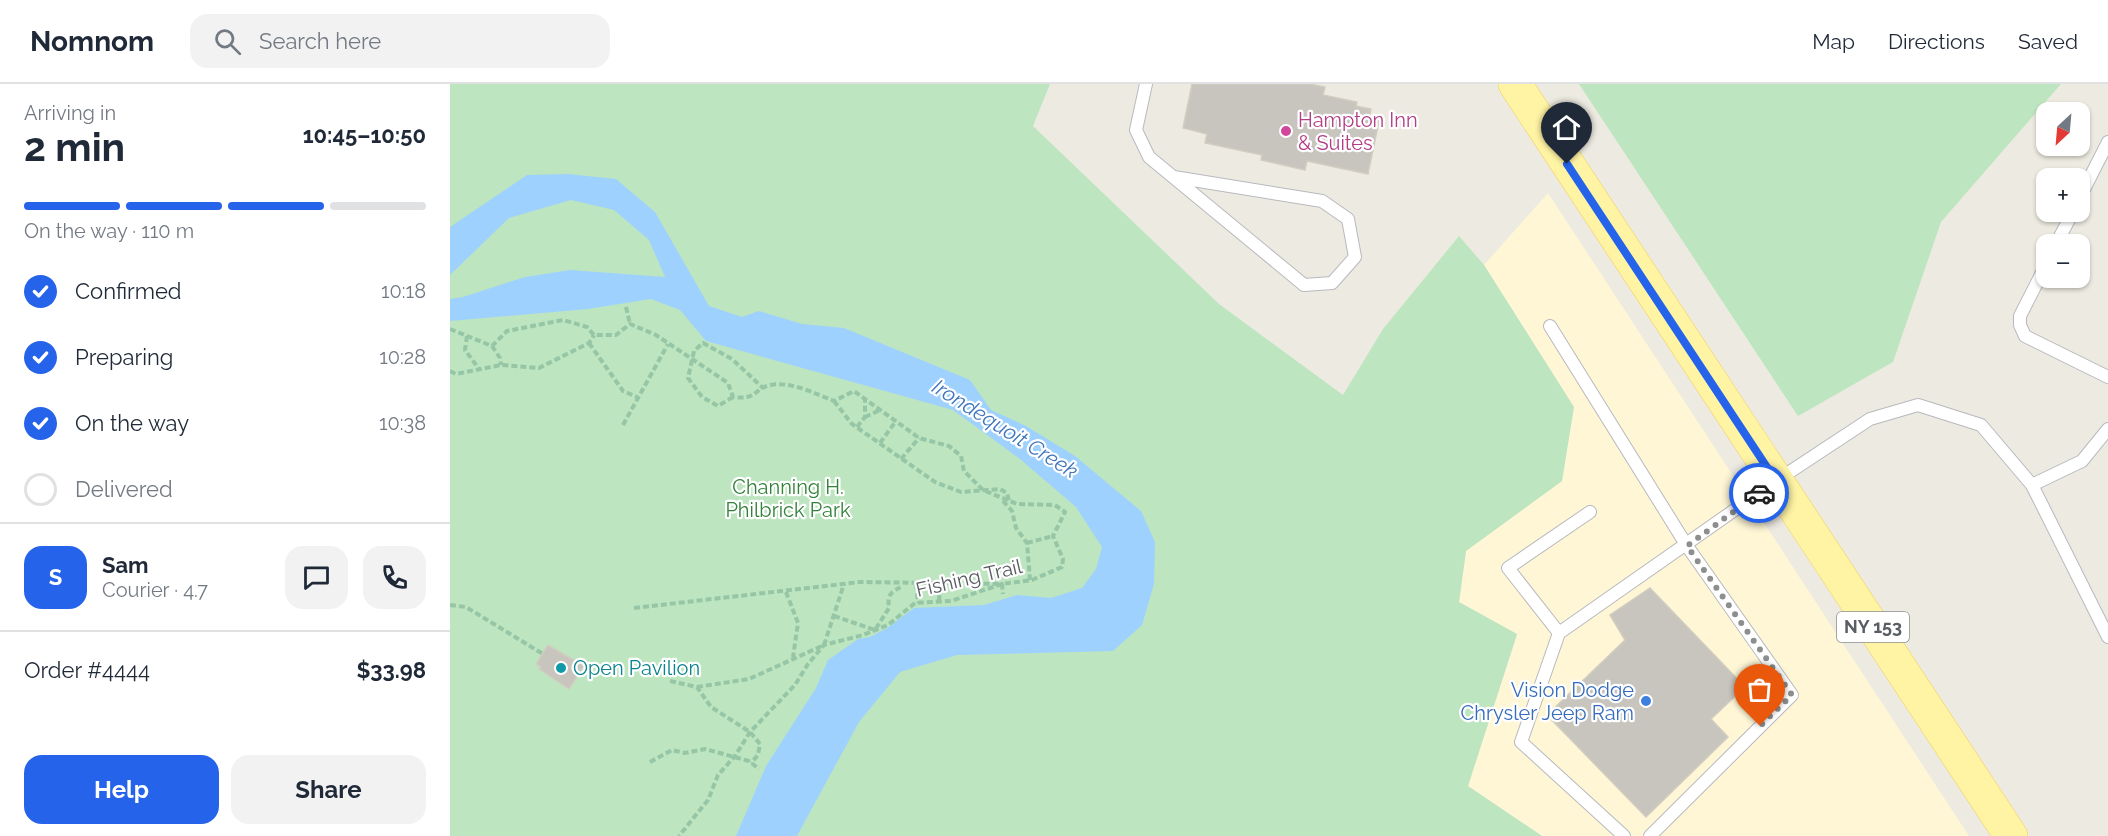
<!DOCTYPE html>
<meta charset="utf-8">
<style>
:root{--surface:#fff;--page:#f2f2f3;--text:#1f2937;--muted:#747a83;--line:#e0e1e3;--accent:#2563eb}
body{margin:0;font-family:Raleway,sans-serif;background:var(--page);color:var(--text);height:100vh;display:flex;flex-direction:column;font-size:22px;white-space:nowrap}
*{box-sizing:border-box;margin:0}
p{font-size:20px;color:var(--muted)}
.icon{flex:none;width:33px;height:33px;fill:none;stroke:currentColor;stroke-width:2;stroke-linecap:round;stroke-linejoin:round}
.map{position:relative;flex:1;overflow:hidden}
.drawer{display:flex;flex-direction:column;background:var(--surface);width:450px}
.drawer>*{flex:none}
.needle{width:39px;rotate:206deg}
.fabs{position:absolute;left:1586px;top:18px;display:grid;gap:12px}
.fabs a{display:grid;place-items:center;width:54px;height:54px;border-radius:12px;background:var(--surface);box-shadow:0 2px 4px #0004;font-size:30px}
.pin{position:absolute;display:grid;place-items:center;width:51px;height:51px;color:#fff;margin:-62px -26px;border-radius:50% 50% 50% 0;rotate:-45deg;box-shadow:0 0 6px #0007}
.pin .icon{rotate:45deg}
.courier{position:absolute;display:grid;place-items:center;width:60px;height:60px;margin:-30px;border:4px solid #2563eb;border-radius:50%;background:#fff;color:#222;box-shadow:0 2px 8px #0007}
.summary em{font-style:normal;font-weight:700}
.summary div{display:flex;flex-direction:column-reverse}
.summary{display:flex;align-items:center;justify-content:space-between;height:102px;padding:0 24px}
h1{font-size:39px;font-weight:700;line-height:45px}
.bar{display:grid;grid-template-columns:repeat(4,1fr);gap:9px 6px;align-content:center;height:72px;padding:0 24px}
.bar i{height:8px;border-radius:4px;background:var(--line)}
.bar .active{background:var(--accent)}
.bar p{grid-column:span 4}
.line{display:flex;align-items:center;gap:15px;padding:0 24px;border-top:2px solid var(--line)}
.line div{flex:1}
.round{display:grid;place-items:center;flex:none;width:63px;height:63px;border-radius:18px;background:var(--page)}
ol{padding:0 24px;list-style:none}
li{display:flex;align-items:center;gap:18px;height:66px}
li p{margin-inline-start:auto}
li .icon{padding:6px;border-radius:50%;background:var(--accent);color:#fff;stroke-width:4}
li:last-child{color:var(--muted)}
li i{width:33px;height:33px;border:3px solid var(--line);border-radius:50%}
.cta{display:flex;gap:12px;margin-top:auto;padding:12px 24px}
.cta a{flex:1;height:69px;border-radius:18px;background:var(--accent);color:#fff;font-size:24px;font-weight:700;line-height:69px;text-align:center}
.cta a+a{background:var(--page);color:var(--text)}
header{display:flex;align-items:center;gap:36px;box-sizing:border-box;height:84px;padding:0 30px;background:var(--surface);border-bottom:2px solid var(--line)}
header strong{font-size:28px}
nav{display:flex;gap:33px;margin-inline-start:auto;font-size:21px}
.search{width:420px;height:54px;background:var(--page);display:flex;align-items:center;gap:15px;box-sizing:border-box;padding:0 21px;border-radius:18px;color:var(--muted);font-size:22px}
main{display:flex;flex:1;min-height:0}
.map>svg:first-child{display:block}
.commercial{fill:#fef6d5}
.green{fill:#bde5bf}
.water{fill:#9fd1ff}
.building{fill:#c8c5be;stroke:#d2cdc0;stroke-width:1.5}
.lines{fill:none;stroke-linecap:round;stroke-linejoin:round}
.service-casing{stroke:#b7b9be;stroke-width:14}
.primary-casing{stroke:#f3cd55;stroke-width:34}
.path{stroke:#96c6a6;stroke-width:4;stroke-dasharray:6 3;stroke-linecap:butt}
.service{stroke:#fff;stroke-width:12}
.primary{stroke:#fff4a4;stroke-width:33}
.done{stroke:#8d8f8f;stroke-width:6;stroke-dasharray:0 10.8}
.route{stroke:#2563eb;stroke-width:8}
.hotel-dot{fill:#d1479c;stroke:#fff;stroke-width:2}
.culture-dot{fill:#0f9aa8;stroke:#fff;stroke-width:2}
.shop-dot{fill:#3f7fe0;stroke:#fff;stroke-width:2}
.labels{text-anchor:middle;stroke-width:4.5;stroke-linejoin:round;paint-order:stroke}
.shield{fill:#fff;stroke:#8c8e92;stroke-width:1.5}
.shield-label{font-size:18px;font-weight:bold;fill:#5a5d63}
.hotel-label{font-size:20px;fill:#b23c85;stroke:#fff;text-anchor:start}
.park-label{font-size:20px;fill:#328139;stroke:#fff}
.street-label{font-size:20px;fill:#5a5d63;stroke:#fff}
.culture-label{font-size:20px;fill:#0d838f;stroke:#fff;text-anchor:start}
.shop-label{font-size:20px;fill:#366cbe;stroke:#fff;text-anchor:end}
.water-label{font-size:21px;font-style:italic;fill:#3f76bb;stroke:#fff}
</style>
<header>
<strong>Nomnom</strong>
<div class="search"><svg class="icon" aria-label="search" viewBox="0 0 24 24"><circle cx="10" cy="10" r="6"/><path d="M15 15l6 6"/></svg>Search here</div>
<nav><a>Map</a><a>Directions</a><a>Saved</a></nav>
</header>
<main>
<section class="drawer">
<div class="summary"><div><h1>2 min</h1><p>Arriving in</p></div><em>10:45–10:50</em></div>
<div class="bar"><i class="active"></i><i class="active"></i><i class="active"></i><i></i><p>On the way · 110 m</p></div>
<ol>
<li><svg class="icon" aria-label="check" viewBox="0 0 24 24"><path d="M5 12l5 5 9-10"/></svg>Confirmed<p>10:18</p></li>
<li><svg class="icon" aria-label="check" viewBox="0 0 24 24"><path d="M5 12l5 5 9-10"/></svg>Preparing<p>10:28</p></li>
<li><svg class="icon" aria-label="check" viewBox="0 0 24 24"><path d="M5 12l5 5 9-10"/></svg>On the way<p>10:38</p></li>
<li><i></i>Delivered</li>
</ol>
<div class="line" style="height:108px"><b class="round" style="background:var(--accent);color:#fff">S</b><div><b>Sam</b><p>Courier · 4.7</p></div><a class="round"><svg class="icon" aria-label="chat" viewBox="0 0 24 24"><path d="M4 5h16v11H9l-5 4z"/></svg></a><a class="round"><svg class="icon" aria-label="phone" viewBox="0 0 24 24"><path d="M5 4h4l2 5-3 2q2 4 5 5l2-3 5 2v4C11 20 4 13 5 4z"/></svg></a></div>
<div class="line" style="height:78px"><div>Order #4444</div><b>$33.98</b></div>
<div class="cta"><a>Help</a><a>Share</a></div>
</section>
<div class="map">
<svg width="1658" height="752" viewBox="0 0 1658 752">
<rect width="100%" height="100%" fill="#edebe1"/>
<!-- commercial -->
<polygon class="commercial" points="1098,109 1519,752 1092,752 1018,702 1067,551 1009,518 1016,467 1112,397 1123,323 1034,181"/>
<!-- green -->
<g class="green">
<polygon points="0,0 600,0 583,42 769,220 893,311 933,245 1009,152 1034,181 1124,323 1112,397 1016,467 1009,518 1067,550 1018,702 1092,752 0,752"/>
<polygon points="1129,0 1611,0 1491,138 1443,278 1348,332"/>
</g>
<!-- water -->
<polygon class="water" points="118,90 166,95 205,128 259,222 292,233 309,227 352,240 394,244 520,296 541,326 576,342 625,372 691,427 705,458 704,500 692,541 663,567 507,571 450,588 409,638 347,752 286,752 316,682 366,604 378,576 408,555 420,553 437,544 464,524 534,521 567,511 601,514 632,504 646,485 652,463 626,423 570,375 503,326 256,257 230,226 201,215 138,225 0,237 0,215 13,213 75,193 120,186 215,193 199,156 164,126 121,116 59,134 0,191 0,143 77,91"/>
<!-- building -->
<g class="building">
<polygon points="742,0 860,0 875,3 873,11 907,18 906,22 921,25 919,35 929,37 918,90 857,77 855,86 811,76 812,71 755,59 757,50 733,44"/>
<polygon points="1200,504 1295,603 1261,635 1278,653 1196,733 1097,631 1175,556 1160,531"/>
<polygon points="98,561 134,582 119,605 89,585 91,583 86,580"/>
</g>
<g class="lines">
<defs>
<g id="service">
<polyline points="696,0 686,46 699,73 854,201 882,199 905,173 898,135 872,117 724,93"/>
<polyline points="1629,115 1658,58"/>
<polyline points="1606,160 1623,128"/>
<polyline points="1596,181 1570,232 1570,241 1575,252 1658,293"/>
<polyline points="1100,242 1237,462 1342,611 1200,752"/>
<polyline points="1582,401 1632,377 1658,345"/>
<polyline points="1140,428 1058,484 1109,549 1326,397 1420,335 1468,321 1531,341 1582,401 1658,553"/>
<polyline points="1109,549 1071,658 1174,752"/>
</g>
<polyline id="primary" points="1065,0 1561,752"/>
</defs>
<!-- service casing -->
<use href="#service" class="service-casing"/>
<!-- primary casing -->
<use href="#primary" class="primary-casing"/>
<!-- path -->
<g class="path">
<polyline points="176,223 180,240"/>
<path d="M0 245 42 262 57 247 113 236 137 243 144 251H166L180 240 206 251 278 299 283 313C309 316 302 305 321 301 341 297 366 310 384 317L404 307 469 354 499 362 511 372 514 387 533 406 567 420 605 421 615 428 603 452 613 475 612 483 582 496 552 500 501 517 465 519 438 541 413 551 374 561 358 580 345 601 300 648 285 672 268 691 258 716 229 752"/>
<polyline points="17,252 15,266 29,285"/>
<polyline points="139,259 173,307 187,313"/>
<polyline points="42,262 50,274 51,281"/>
<polyline points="0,287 6,290 51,281 89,284 139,259 144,251"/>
<polyline points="283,313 268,322 252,313 238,294 244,267 253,259 282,275 313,304"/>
<polyline points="384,317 402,340 485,398 511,408 550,405 557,409 559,417"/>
<polyline points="415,333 430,326"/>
<polyline points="173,341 218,260"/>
<polyline points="407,343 415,333 415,316"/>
<polyline points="430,359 446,337"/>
<polyline points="451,375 469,354"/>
<polyline points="553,417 562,427 566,444 577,459 580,496"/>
<polyline points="577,459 603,452"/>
<polyline points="466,500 468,519"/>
<polyline points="336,508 348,539 343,573"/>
<polyline points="489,517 490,500"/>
<polyline points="0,521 16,523 93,570"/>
<polyline points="184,524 410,498 552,500 553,510"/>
<path d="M384 532 425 546 439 524C437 510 441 508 453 502"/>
<polyline points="220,597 247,603 261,623 300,648 310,660 308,671 301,679"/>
<polyline points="247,603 299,595 374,561 394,500"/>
<polyline points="200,678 222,666 235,669 255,665 299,677 309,685"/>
</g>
<!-- service -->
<use href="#service" class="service"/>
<!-- primary -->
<use href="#primary" class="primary"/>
</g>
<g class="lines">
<!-- done -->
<polyline class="done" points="1309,409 1237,462 1342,611 1310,642"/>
<!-- route -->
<polyline class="route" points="1117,80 1326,397 1309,409"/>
</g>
<!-- markers -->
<circle class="hotel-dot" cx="836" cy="47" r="6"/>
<circle class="culture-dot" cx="111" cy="584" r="6"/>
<circle class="shop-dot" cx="1196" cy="617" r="6"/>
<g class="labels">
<!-- shield labels -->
<rect class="shield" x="1387" y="528" width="72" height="30" rx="4.5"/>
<g class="shield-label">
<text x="1423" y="549">NY 153</text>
</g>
<!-- hotel labels -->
<g class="hotel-label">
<text x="848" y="43">Hampton Inn<tspan x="848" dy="23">&amp; Suites</tspan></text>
</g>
<!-- park labels -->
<g class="park-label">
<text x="338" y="410">Channing H.<tspan x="338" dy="23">Philbrick Park</tspan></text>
</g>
<!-- street labels -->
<g class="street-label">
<text transform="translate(519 494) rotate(-13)" y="7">Fishing Trail</text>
</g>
<!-- culture labels -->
<g class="culture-label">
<text x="123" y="591">Open Pavilion</text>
</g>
<!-- shop labels -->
<g class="shop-label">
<text x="1184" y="613">Vision Dodge<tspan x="1184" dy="23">Chrysler Jeep Ram</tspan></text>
</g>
<!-- water labels -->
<g class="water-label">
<text transform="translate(555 345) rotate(32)" y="7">Irondequoit Creek</text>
</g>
</g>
</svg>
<div class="fabs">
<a><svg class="needle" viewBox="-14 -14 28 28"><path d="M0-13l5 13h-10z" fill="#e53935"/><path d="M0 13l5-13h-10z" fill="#747a83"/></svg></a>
<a>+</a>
<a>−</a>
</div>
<div class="pin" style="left:1310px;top:642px;background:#ea580c"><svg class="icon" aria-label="bag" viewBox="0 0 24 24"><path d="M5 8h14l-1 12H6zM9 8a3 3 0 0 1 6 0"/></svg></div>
<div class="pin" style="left:1117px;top:80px;background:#1f2937"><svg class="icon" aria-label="home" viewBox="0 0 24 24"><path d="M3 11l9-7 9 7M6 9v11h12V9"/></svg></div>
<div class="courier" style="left:1309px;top:409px"><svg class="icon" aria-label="car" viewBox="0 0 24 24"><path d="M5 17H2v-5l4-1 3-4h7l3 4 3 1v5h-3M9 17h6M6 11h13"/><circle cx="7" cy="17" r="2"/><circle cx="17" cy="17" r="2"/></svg></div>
</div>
</main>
